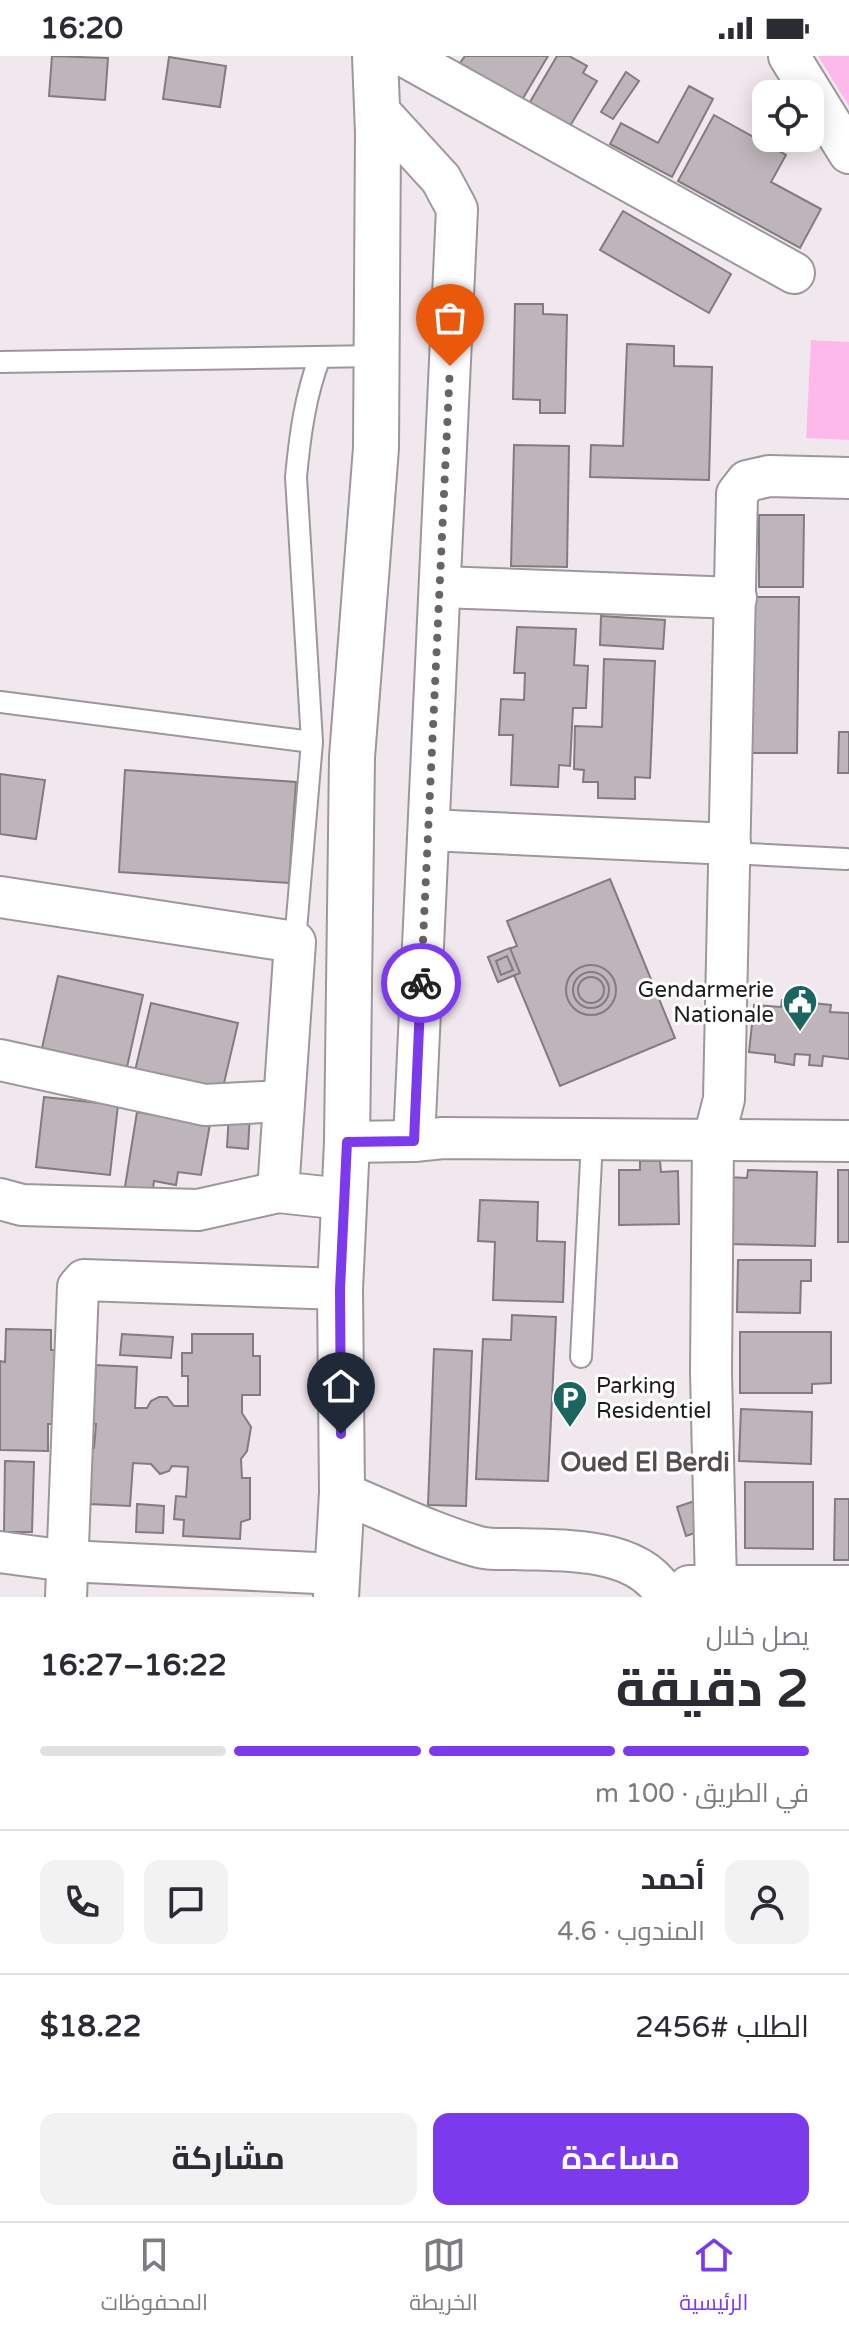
<!DOCTYPE html>
<html lang="ar">
<meta charset="utf-8">
<style>
:root{--surface:#fff;--page:#f2f2f3;--text:#2b2b33;--muted:#7c7c81;--line:#e1e1e2;--accent:#7c3aed}
body{margin:0;font-family:"Varela Round",Cairo,sans-serif;background:var(--page);color:var(--text);direction:rtl;height:100vh;display:flex;flex-direction:column;font-size:30px;white-space:nowrap}
*{box-sizing:border-box;margin:0}
p{font-size:26px;color:var(--muted)}
.icon{flex:none;width:44px;height:44px;fill:none;stroke:currentColor;stroke-width:2;stroke-linecap:round;stroke-linejoin:round}
.map{position:relative;height:1541px;overflow:hidden;direction:ltr}
.details{display:flex;flex-direction:column;background:var(--surface);flex:1}
.details>*{flex:none}
.buttons{position:absolute;left:752px;top:24px;display:grid;gap:16px}
.buttons a{display:grid;place-items:center;width:72px;height:72px;border-radius:16px;background:var(--surface);box-shadow:0 4px 20px #0003;font-size:40px}
.pin{position:absolute;display:grid;place-items:center;width:68px;height:68px;color:#fff;margin:-82px -34px;border-radius:50% 50% 50% 0;rotate:-45deg;box-shadow:0 0 8px #0007}
.pin .icon{rotate:45deg}
.courier{position:absolute;display:grid;place-items:center;width:80px;height:80px;margin:-40px;border:6px solid #7c3aed;border-radius:50%;background:#fff;color:#222;box-shadow:0 2px 10px #0007}
.overview em{font-style:normal;font-weight:700}
.overview div{display:flex;flex-direction:column-reverse}
.overview{display:flex;align-items:center;justify-content:space-between;height:136px;padding:0 40px}
h1{font-size:52px;font-weight:700;line-height:60px}
.bar{display:grid;grid-template-columns:repeat(4,1fr);gap:12px 8px;align-content:center;height:96px;padding:0 40px}
.bar i{height:10px;border-radius:6px;background:var(--line)}
.bar .current{background:var(--accent)}
.bar p{grid-column:span 4}
.line{display:flex;align-items:center;gap:20px;padding:0 40px;border-top:2px solid var(--line)}
.line div{flex:1}
.round{display:grid;place-items:center;flex:none;width:84px;height:84px;border-radius:16px;background:var(--page)}
.action{display:flex;gap:16px;margin-top:auto;padding:16px 40px}
.action a{flex:1;height:92px;border-radius:16px;background:var(--accent);color:#fff;font-size:32px;font-weight:700;line-height:92px;text-align:center}
.action a+a{background:var(--page);color:var(--text)}
.status{display:flex;justify-content:space-between;align-items:center;height:56px;padding:0 40px;background:var(--surface);direction:ltr}
.status svg{height:22px;fill:currentColor}
.tab-bar{display:flex;justify-content:space-around;align-items:center;height:112px;border-top:2px solid var(--line);background:var(--surface);font-size:22px;color:var(--muted)}
.tab-bar a{display:grid;justify-items:center;gap:4px}
.tab-bar .current{color:var(--accent)}
.map>svg:first-child{display:block}
.green{fill:#feb9eb}
.building{fill:#bdb5ba;stroke:#827b80;stroke-width:2}
.lines{fill:none;stroke-linecap:round;stroke-linejoin:round}
.service-casing{stroke:#9e969b;stroke-width:24}
.minor-casing{stroke:#9e969b;stroke-width:44}
.secondary-casing{stroke:#9e969b;stroke-width:48}
.service{stroke:#fff;stroke-width:20}
.minor{stroke:#fff;stroke-width:40}
.secondary{stroke:#fff;stroke-width:44}
.done{stroke:#686366;stroke-width:8;stroke-dasharray:0 14.4}
.route{stroke:#7c3aed;stroke-width:10}
.labels{text-anchor:middle;stroke-width:6;stroke-linejoin:round;paint-order:stroke}
.poi-label{font-size:22px;fill:#1e1b1d;stroke:#fff;text-anchor:end}
.quarter-label{font-size:26px;font-weight:bold;fill:#524c50;stroke:#fff}
</style>
<div class="status"><b>16:20</b><svg viewBox="0 0 49 12"><path d="M0 12V9h3v3zM5 12V6h3v6zM10 12V3h3v9zM15 12V0h3v12zM26 1h20v11H26zM47 4h2v5h-2z"/></svg></div>
<div class="map">
<svg width="849" height="1541" viewBox="0 0 849 1541">
<rect width="100%" height="100%" fill="#f1e8ee"/>
<!-- green -->
<g class="green">
<polygon points="818,0 849,0 849,50"/>
<polygon points="811,284 849,286 849,384 806,382"/>
</g>
<!-- building -->
<g class="building">
<polygon points="52,0 108,2 105,44 49,40"/>
<polygon points="465,0 548,0 522,44 460,7"/>
<polygon points="557,0 569,0 587,10 583,17 597,25 570,70 530,46"/>
<polygon points="169,1 226,10 220,51 163,43"/>
<polygon points="626,16 639,25 613,63 601,56"/>
<polygon points="689,30 713,43 672,121 610,88 621,67 658,87"/>
<polygon points="714,59 786,99 771,126 821,153 800,192 678,125"/>
<polygon points="623,155 731,218 709,257 600,194"/>
<polygon points="515,248 543,248 543,258 567,259 565,357 540,357 540,344 513,343"/>
<polygon points="627,288 674,290 674,310 712,311 709,424 590,421 591,389 623,390"/>
<polygon points="514,389 569,390 567,511 511,510"/>
<polygon points="759,459 804,459 803,531 759,531"/>
<polygon points="753,541 799,541 797,697 752,697"/>
<polygon points="601,560 665,564 663,593 600,589"/>
<polygon points="517,571 576,573 574,609 588,610 586,652 573,652 570,710 559,709 558,731 511,729 513,679 499,679 501,643 524,644 525,617 514,617"/>
<polygon points="604,603 655,605 650,722 635,721 635,743 598,742 598,726 583,726 584,714 574,713 575,670 602,671"/>
<polygon points="839,676 849,676 849,717 838,717"/>
<polygon points="125,714 296,726 289,827 119,816"/>
<polygon points="0,718 45,724 36,783 0,778"/>
<polygon points="610,823 675,982 560,1030 514,919 498,926 488,901 517,890 507,865"/>
<polygon points="510,892 520,917 498,926 488,901"/>
<polygon points="507,900 513,914 501,919 496,905"/>
<circle cx="591" cy="934" r="25"/>
<circle cx="591" cy="934" r="18"/>
<polygon points="58,920 143,939 127,1011 42,992"/>
<circle cx="591" cy="934" r="13"/>
<polygon points="782,944 831,949 830,956 849,957 849,1003 823,1000 822,1010 809,1009 810,999 795,998 794,1009 775,1006 775,999 749,996 754,949 781,951"/>
<polygon points="151,947 238,967 221,1040 134,1019"/>
<polygon points="44,1041 118,1049 110,1119 36,1111"/>
<polygon points="137,1056 210,1068 201,1119 178,1116 176,1129 154,1125 152,1141 124,1137"/>
<polygon points="229,1056 250,1057 248,1093 227,1091"/>
<polygon points="640,1105 660,1105 661,1116 678,1115 679,1168 619,1169 619,1114 640,1114"/>
<polygon points="748,1114 817,1116 815,1190 725,1188 727,1121 747,1122"/>
<rect x="838" y="1114" width="11" height="72"/>
<polygon points="480,1144 538,1146 537,1185 565,1186 563,1246 493,1244 495,1186 478,1185"/>
<polygon points="738,1204 811,1204 811,1225 801,1225 800,1257 737,1256"/>
<polygon points="512,1259 556,1261 548,1425 476,1423 483,1283 511,1284"/>
<polygon points="6,1273 51,1274 51,1294 62,1294 60,1368 48,1368 48,1395 0,1394 0,1305 5,1306"/>
<polygon points="740,1276 831,1276 831,1327 812,1328 812,1337 740,1337"/>
<polygon points="122,1278 173,1281 171,1302 120,1299"/>
<polygon points="192,1278 253,1278 253,1300 260,1300 260,1339 242,1339 242,1357 251,1371 247,1395 241,1403 242,1422 250,1422 250,1463 241,1466 240,1483 183,1480 184,1464 174,1463 176,1440 186,1441 188,1411 172,1410 169,1415 160,1418 151,1408 133,1407 130,1450 89,1448 80,1391 94,1392 96,1368 81,1367 84,1327 95,1327 96,1309 137,1311 135,1352 147,1352 151,1345 159,1341 167,1341 174,1350 188,1350 188,1320 182,1320 182,1297 192,1297"/>
<polygon points="434,1293 472,1295 466,1450 428,1449"/>
<polygon points="741,1353 812,1356 811,1408 739,1405"/>
<polygon points="5,1405 34,1406 32,1476 4,1476"/>
<polygon points="745,1426 813,1426 813,1493 745,1492"/>
<polygon points="703,1442 712,1471 686,1480 677,1451"/>
<polygon points="835,1443 849,1443 849,1504 834,1504"/>
<polygon points="137,1448 164,1450 163,1477 136,1476"/>
</g>
<g class="lines">
<defs>
<g id="service">
<polyline points="0,306 376,300"/>
<polyline points="0,646 312,686"/>
<polyline points="730,797 846,803"/>
<path d="M295 886 312 686 296 421C300 379 305 340 320 301"/>
<polyline points="581,1301 592,1084"/>
</g>
<g id="minor">
<polyline points="404,0 794,217"/>
<polyline points="789,0 849,97"/>
<polyline points="377,53 441,123 457,153 414,1085"/>
<polyline points="440,531 736,542"/>
<polyline points="429,774 730,788"/>
<polyline points="0,841 295,886 278,1136 343,1143"/>
<polyline points="0,1004 205,1049 283,1045"/>
<polyline points="347,1086 414,1085 443,1082 849,1085"/>
<polyline points="0,1143 22,1149 198,1154 278,1136"/>
<path d="M342 1437C387 1455 432 1478 479 1491 490 1494 504 1493 516 1493 563 1495 641 1490 666 1541"/>
<polyline points="0,1496 67,1505 337,1518"/>
<polyline points="716,1529 711,1316 713,1086 724,1043 737,438 747,425 769,420 849,422"/>
<polyline points="689,1530 849,1530"/>
<polyline points="66,1541 78,1231 84,1224 340,1233"/>
</g>
<polyline id="secondary" points="336,1541 342,1437 340,1233 347,1086 352,701 376,392 378,77 375,0"/>
</defs>
<!-- service casing -->
<use href="#service" class="service-casing"/>
<!-- minor casing -->
<use href="#minor" class="minor-casing"/>
<!-- secondary casing -->
<use href="#secondary" class="secondary-casing"/>
<!-- service -->
<use href="#service" class="service"/>
<!-- minor -->
<use href="#minor" class="minor"/>
<!-- secondary -->
<use href="#secondary" class="secondary"/>
</g>
<g class="lines">
<!-- done -->
<polyline class="done" points="421,927 450,310"/>
<!-- route -->
<polyline class="route" points="341,1378 340,1233 347,1086 414,1085 421,927"/>
</g>
<!-- icons -->
<defs>
<symbol id="civic-pin" viewBox="-11 -11 22 30"><path d="M0 17L-7.5 6A9.5 9.5 0 1 1 7.5 6Z" fill="#1a655f" stroke="#fff"/><path d="M-.6-6.5H3V-4.5H.6V-3L4-1V1h2V6H-6V1h2V-1L-.6-3ZM-1.2 2.5V6h2.4V2.5Z" fill="#fff"/></symbol>
<symbol id="parking-pin" viewBox="-11 -11 22 30"><path d="M0 17L-7.5 6A9.5 9.5 0 1 1 7.5 6Z" fill="#1a655f" stroke="#fff"/><path d="M-3.5-5.5H1a3.5 3.5 0 0 1 0 7H-1V5.5H-3.5ZM-1-3.4V-.6H.8a1.4 1.4 0 0 0 0-2.8Z" fill="#fff"/></symbol>
</defs>
<g fill-rule="evenodd">
<use href="#civic-pin" x="780" y="926" width="40" height="54"/>
<use href="#parking-pin" x="550" y="1322" width="40" height="54"/>
</g>
<g class="labels">
<!-- poi labels -->
<g class="poi-label">
<text x="774" y="941">Gendarmerie<tspan x="774" dy="25">Nationale</tspan></text>
<text x="596" y="1337" text-anchor="start">Parking<tspan x="596" dy="25">Residentiel</tspan></text>
</g>
<!-- quarter labels -->
<g class="quarter-label">
<text x="645" y="1415">Oued El Berdi</text>
</g>
</g>
</svg>
<div class="buttons">
<a><svg class="icon" aria-label="locate" viewBox="0 0 24 24"><circle cx="12" cy="12" r="6"/><path d="M12 2v4M12 18v4M2 12h4M18 12h4"/></svg></a>
</div>
<div class="pin" style="left:450px;top:310px;background:#ea580c"><svg class="icon" aria-label="bag" viewBox="0 0 24 24"><path d="M5 8h14l-1 12H6zM9 8a3 3 0 0 1 6 0"/></svg></div>
<div class="pin" style="left:341px;top:1378px;background:#1f2937"><svg class="icon" aria-label="home" viewBox="0 0 24 24"><path d="M3 11l9-7 9 7M6 9v11h12V9"/></svg></div>
<div class="courier" style="left:421px;top:927px"><svg class="icon" aria-label="bike" viewBox="0 0 24 24"><circle cx="6" cy="16" r="4"/><circle cx="18" cy="16" r="4"/><path d="M6 16l4-8h5l3 8M10 8l3 8H6M13 5h3"/></svg></div>
</div>
<section class="details">
<div class="overview"><div><h1>2 دقيقة</h1><p>يصل خلال</p></div><em>16:22–16:27</em></div>
<div class="bar"><i class="current"></i><i class="current"></i><i class="current"></i><i></i><p>في الطريق · 100 m</p></div>
<div class="line" style="height:144px"><a class="round"><svg class="icon" aria-label="person" viewBox="0 0 24 24"><circle cx="12" cy="8" r="4"/><path d="M4 21q1-7 8-7t8 7"/></svg></a><div><b>أحمد</b><p>المندوب · 4.6</p></div><a class="round"><svg class="icon" aria-label="chat" viewBox="0 0 24 24"><path d="M4 5h16v11H9l-5 4z"/></svg></a><a class="round"><svg class="icon" aria-label="phone" viewBox="0 0 24 24"><path d="M5 4h4l2 5-3 2q2 4 5 5l2-3 5 2v4C11 20 4 13 5 4z"/></svg></a></div>
<div class="line" style="height:104px"><div>الطلب #2456</div><b>$18.22</b></div>
<div class="action"><a>مساعدة</a><a>مشاركة</a></div>
</section>
<nav class="tab-bar">
<a class="current"><svg class="icon" aria-label="home" viewBox="0 0 24 24"><path d="M3 11l9-7 9 7M6 9v11h12V9"/></svg>الرئيسية</a>
<a><svg class="icon" aria-label="map" viewBox="0 0 24 24"><path d="M3 6l6-2 6 2 6-2v14l-6 2-6-2-6 2zM9 4v14M15 6v14"/></svg>الخريطة</a>
<a><svg class="icon" aria-label="saved" viewBox="0 0 24 24"><path d="M7 4h10v16l-5-4-5 4z"/></svg>المحفوظات</a>
</nav>
